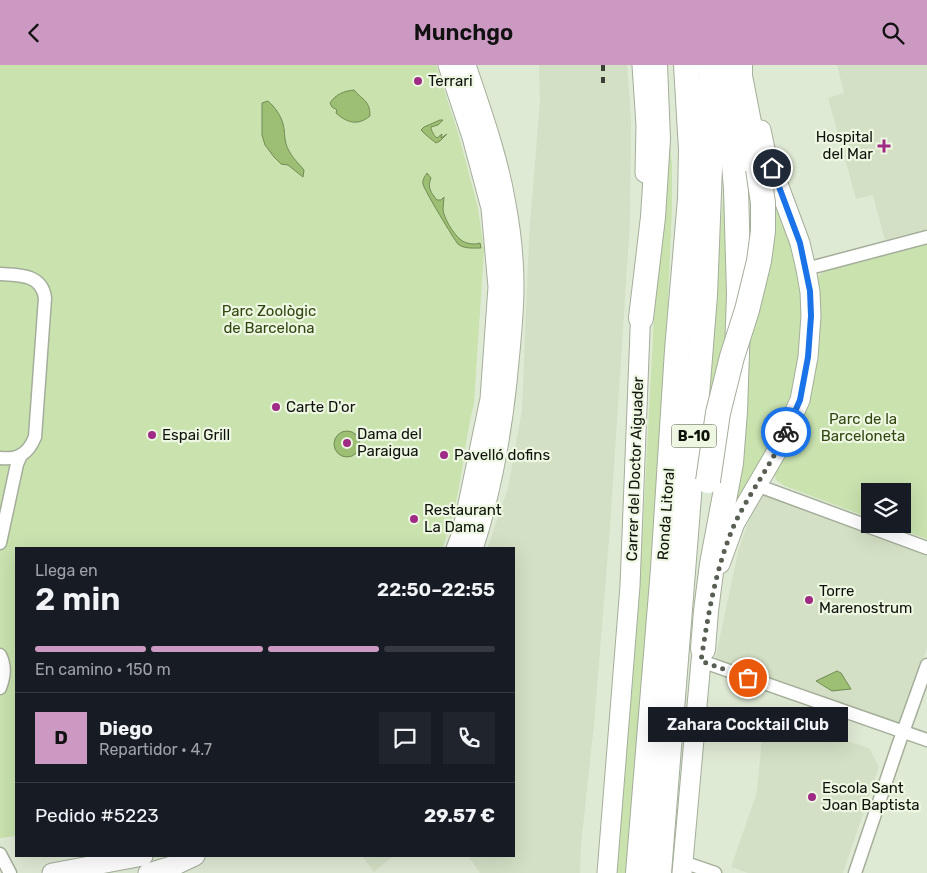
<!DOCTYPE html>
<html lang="es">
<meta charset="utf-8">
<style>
:root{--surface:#171b24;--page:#20242c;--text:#f1f3f6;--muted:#9ea1a6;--line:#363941;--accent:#cc99c3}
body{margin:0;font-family:Rubik,sans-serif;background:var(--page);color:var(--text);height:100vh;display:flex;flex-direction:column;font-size:19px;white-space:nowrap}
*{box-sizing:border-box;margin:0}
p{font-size:16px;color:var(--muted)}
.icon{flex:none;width:28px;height:28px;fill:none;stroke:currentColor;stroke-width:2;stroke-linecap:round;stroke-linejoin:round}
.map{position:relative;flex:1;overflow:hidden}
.details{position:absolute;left:15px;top:482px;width:500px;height:310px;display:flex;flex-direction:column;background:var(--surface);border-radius:0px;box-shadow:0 5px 20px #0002}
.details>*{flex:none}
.buttons{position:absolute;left:861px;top:418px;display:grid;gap:10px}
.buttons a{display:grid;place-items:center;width:50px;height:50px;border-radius:0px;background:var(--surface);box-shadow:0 5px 20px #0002;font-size:25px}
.pin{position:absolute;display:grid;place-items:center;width:42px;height:42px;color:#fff;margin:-21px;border:2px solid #fff;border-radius:50%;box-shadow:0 1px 5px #0007}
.courier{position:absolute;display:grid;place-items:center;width:50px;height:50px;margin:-25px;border:4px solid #1a73e8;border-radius:50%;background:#fff;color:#222;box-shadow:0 1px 6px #0007}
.bubble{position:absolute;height:35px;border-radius:0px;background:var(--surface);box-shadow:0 5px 20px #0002;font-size:16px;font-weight:600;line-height:35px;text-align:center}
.overview em{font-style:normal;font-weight:600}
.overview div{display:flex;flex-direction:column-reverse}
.overview{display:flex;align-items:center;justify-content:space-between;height:85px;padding:0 20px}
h1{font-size:32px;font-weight:600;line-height:38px}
.bar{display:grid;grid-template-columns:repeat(4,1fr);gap:8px 5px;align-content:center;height:60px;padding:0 20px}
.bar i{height:6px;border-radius:4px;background:var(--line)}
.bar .on{background:var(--accent)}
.bar p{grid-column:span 4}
.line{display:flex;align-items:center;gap:12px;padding:0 20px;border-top:1px solid var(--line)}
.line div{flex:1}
.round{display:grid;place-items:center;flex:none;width:52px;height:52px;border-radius:0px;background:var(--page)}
header{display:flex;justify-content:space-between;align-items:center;height:65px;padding:0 20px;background:var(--accent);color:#111;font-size:22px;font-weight:600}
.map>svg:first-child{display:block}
.built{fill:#d3e0c5}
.green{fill:#c9e2ae}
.water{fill:#9dbf74;stroke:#728b54}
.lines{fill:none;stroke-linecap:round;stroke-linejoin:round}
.street-casing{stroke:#a4ae9a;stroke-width:15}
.secondary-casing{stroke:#a4ae9a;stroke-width:21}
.highway-casing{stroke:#a4ae9a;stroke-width:26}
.street{stroke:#fff;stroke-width:12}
.secondary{stroke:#fff;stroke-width:19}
.highway{stroke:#fff;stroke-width:24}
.rail{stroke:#3b4036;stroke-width:4;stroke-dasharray:6 6;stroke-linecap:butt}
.highway-bridge-casing{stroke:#a4ae9a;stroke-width:26;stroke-linecap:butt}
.highway-bridge{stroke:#fff;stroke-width:24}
.done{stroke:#575e52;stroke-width:5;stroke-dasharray:0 9}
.route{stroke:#1a73e8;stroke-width:6}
.poi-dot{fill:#9f2b85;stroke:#edf7e2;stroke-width:2}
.labels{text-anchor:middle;stroke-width:4.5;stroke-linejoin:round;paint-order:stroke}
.shield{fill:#edf7e2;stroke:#51574c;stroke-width:1}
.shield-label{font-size:14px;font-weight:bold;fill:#0e120b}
.poi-label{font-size:15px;fill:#0e120b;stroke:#edf7e2;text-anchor:start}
.park-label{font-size:15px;fill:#314610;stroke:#edf7e2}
.street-label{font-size:15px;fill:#0e120b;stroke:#edf7e2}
</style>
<header><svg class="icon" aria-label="back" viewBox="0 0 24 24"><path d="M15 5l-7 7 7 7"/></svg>Munchgo<svg class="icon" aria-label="search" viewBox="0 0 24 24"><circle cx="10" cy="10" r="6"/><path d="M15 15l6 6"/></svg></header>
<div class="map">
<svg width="927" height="808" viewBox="0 0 927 808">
<rect width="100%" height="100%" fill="#dfead5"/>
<!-- built -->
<g class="built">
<polygon points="539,0 627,0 631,54 630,157 610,463 594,659 581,781 580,808 480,808 468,791 514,791 514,484 487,484 508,423 522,345 529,172 540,36"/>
<polygon points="837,0 927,0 927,164 885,175 873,130 856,134 828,33 844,28"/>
<polygon points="759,428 927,489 927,583 901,660 715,595 739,483"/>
<polygon points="764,649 869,683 879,702 843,808 748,808 731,802 757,727"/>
<polygon points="362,791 393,791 374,807"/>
</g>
<!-- green -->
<g class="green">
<path d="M0 0H436L458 68 478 143 484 185 474 339C466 368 464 398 458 427 454 447 449 465 442 484H16V771L0 773Z"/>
<polygon points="667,50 672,100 672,142 663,358 626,808 617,808 642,481 658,175"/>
<polygon points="726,94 731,267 705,373"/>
<polygon points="768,119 790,169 803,227 801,291 787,349 729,454"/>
<polygon points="927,179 927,474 886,459 902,459 902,426 870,426 870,453 785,421 776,415 773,404 807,335 816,300 821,257 817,228 816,212 827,205"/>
</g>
<!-- water -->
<g class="water">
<path d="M354 25C363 36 370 35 370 51 358 61 347 58 336 48L337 45 332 42 330 38C336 29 344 26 354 25Z"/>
<path d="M268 36C275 42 281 51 283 59 285 65 284 72 286 79 289 89 297 97 304 105L303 112 288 100 281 99 274 92 265 80 262 70V38Z"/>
<path d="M440 55H443L438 60 431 62C431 65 434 71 437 73L442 69 441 73 447 69 440 76 436 78 426 70 421 65 424 62Z"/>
<path d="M427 108 431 113C427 122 431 128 437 135H441L444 132C444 136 443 140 443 144 443 152 454 170 461 175 466 179 475 180 480 178L481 183C473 183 464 184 458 179 455 176 423 123 423 119 422 115 425 111 427 108Z"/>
<circle cx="347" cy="379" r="13"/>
<polygon points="837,606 841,608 851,624 832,626 816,616"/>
</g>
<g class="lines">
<defs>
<g id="street">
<polyline points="806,204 927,172"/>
<path d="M0 209C19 210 42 209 45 233L35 372C28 389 18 395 0 393"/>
<polyline points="756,420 927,483"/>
<polyline points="0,478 17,399 21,390"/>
<path d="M0 590C6 602 4 612 0 623"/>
<polyline points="701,596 927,675"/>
<polyline points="0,789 10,808"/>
<polyline points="683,797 715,808"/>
<polyline points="855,808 898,681 927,600"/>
</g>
<g id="secondary">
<polyline points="448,0 472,72 491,143 498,222 490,334 462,468 456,484"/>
<path d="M466 0C481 45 498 91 506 139 511 166 514 194 514 222 514 253 510 285 507 317 501 373 491 429 473 484"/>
<polyline points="642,0 646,60 645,108"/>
<polyline points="720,499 735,458 778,384 800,335 808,292 811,251 810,227 806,204 800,178 765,84 761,65"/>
<polyline points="52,808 143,791"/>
<polyline points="148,808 178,799 195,791"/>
<polyline points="607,808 630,521 641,240"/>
<polyline points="682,808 701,596 705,570"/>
</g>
<g id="highway">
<polyline points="740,0 740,11 758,104"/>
<polyline points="641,253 653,152 658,74 655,0"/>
<polyline points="703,584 706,546 712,499 731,398 735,346 739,229 736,124 729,40 723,0"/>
<polyline points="638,808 663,504 677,285 690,134 691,85 686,0"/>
<polyline points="659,808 705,230 711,77 710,0"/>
</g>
</defs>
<!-- street casing -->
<use href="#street" class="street-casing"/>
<!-- secondary casing -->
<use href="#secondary" class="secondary-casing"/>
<!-- highway casing -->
<use href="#highway" class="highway-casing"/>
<!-- street -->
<use href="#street" class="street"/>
<!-- secondary -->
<use href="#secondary" class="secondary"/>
<!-- highway -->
<use href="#highway" class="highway"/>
<!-- rail -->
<polyline class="rail" points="603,0 603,19"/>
<defs>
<polyline id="highway-bridge" points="708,416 718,348 732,292 747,245 759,196 763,166 763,138 758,104"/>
</defs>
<!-- highway-bridge casing -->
<use href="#highway-bridge" class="highway-bridge-casing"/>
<!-- highway-bridge -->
<use href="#highway-bridge" class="highway-bridge"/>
</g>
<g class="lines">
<!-- done -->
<path class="done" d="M748 613 701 596C707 557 713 519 726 481 729 473 732 464 736 456 751 426 772 398 786 367"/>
<!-- route -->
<polyline class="route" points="772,103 800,178 810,226 811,251 808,292 800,335 786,367"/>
</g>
<!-- markers -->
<g class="poi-dot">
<circle cx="418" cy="16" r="5"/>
<path d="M881.5 73.5h5v5h5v5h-5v5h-5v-5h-5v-5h5z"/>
<circle cx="276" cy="342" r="5"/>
<circle cx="152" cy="370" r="5"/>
<circle cx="347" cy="378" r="5"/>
<circle cx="444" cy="390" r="5"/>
<circle cx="414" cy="454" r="5"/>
<circle cx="809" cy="535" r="5"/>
<circle cx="812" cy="732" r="5"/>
</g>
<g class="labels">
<!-- shield labels -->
<rect class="shield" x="671.5" y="359.5" width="45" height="23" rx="4"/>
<g class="shield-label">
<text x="694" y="376">B-10</text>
</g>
<!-- poi labels -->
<g class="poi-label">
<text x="428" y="21">Terrari</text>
<text x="873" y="77" text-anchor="end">Hospital<tspan x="873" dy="17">del Mar</tspan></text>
<text x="286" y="347">Carte D'or</text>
<text x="357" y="374">Dama del<tspan x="357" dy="17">Paraigua</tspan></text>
<text x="162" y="375">Espai Grill</text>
<text x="454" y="395">Pavelló dofins</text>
<text x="424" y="450">Restaurant<tspan x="424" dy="17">La Dama</tspan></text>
<text x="819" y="531">Torre<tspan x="819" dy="17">Marenostrum</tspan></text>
<text x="822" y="728">Escola Sant<tspan x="822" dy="17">Joan Baptista</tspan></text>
</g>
<!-- park labels -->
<g class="park-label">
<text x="269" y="251">Parc Zoològic<tspan x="269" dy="17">de Barcelona</tspan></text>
<text x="863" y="359">Parc de la<tspan x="863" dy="17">Barceloneta</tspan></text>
</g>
<!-- street labels -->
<g class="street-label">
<text transform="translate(635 404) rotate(-88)" y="5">Carrer del Doctor Aiguader</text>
<text transform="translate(666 449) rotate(-86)" y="5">Ronda Litoral</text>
</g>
</g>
</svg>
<div class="buttons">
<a><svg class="icon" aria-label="layers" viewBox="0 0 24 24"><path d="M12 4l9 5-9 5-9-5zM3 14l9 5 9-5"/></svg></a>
</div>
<div class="pin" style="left:748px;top:613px;background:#ea580c"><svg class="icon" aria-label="bag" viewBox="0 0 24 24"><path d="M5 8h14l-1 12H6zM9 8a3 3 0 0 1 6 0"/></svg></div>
<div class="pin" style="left:772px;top:103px;background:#1f2937"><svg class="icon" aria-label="home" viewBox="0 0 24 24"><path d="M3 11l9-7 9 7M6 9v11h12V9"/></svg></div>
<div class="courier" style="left:786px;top:367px"><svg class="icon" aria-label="bike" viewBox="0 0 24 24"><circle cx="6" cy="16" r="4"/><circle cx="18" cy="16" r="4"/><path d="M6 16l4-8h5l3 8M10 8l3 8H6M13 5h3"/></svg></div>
<div class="bubble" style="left:648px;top:642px;width:200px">Zahara Cocktail Club</div>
<section class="details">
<div class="overview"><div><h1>2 min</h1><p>Llega en</p></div><em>22:50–22:55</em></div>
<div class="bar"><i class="on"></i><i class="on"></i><i class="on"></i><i></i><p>En camino · 150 m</p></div>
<div class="line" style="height:90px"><b class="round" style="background:var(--accent);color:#111">D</b><div><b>Diego</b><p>Repartidor · 4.7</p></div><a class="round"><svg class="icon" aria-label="chat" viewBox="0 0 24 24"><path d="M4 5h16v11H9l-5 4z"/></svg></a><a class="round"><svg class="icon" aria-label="phone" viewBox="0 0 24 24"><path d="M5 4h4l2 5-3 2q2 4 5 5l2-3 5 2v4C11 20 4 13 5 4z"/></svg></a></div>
<div class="line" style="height:65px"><div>Pedido #5223</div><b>29.57 €</b></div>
</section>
</div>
